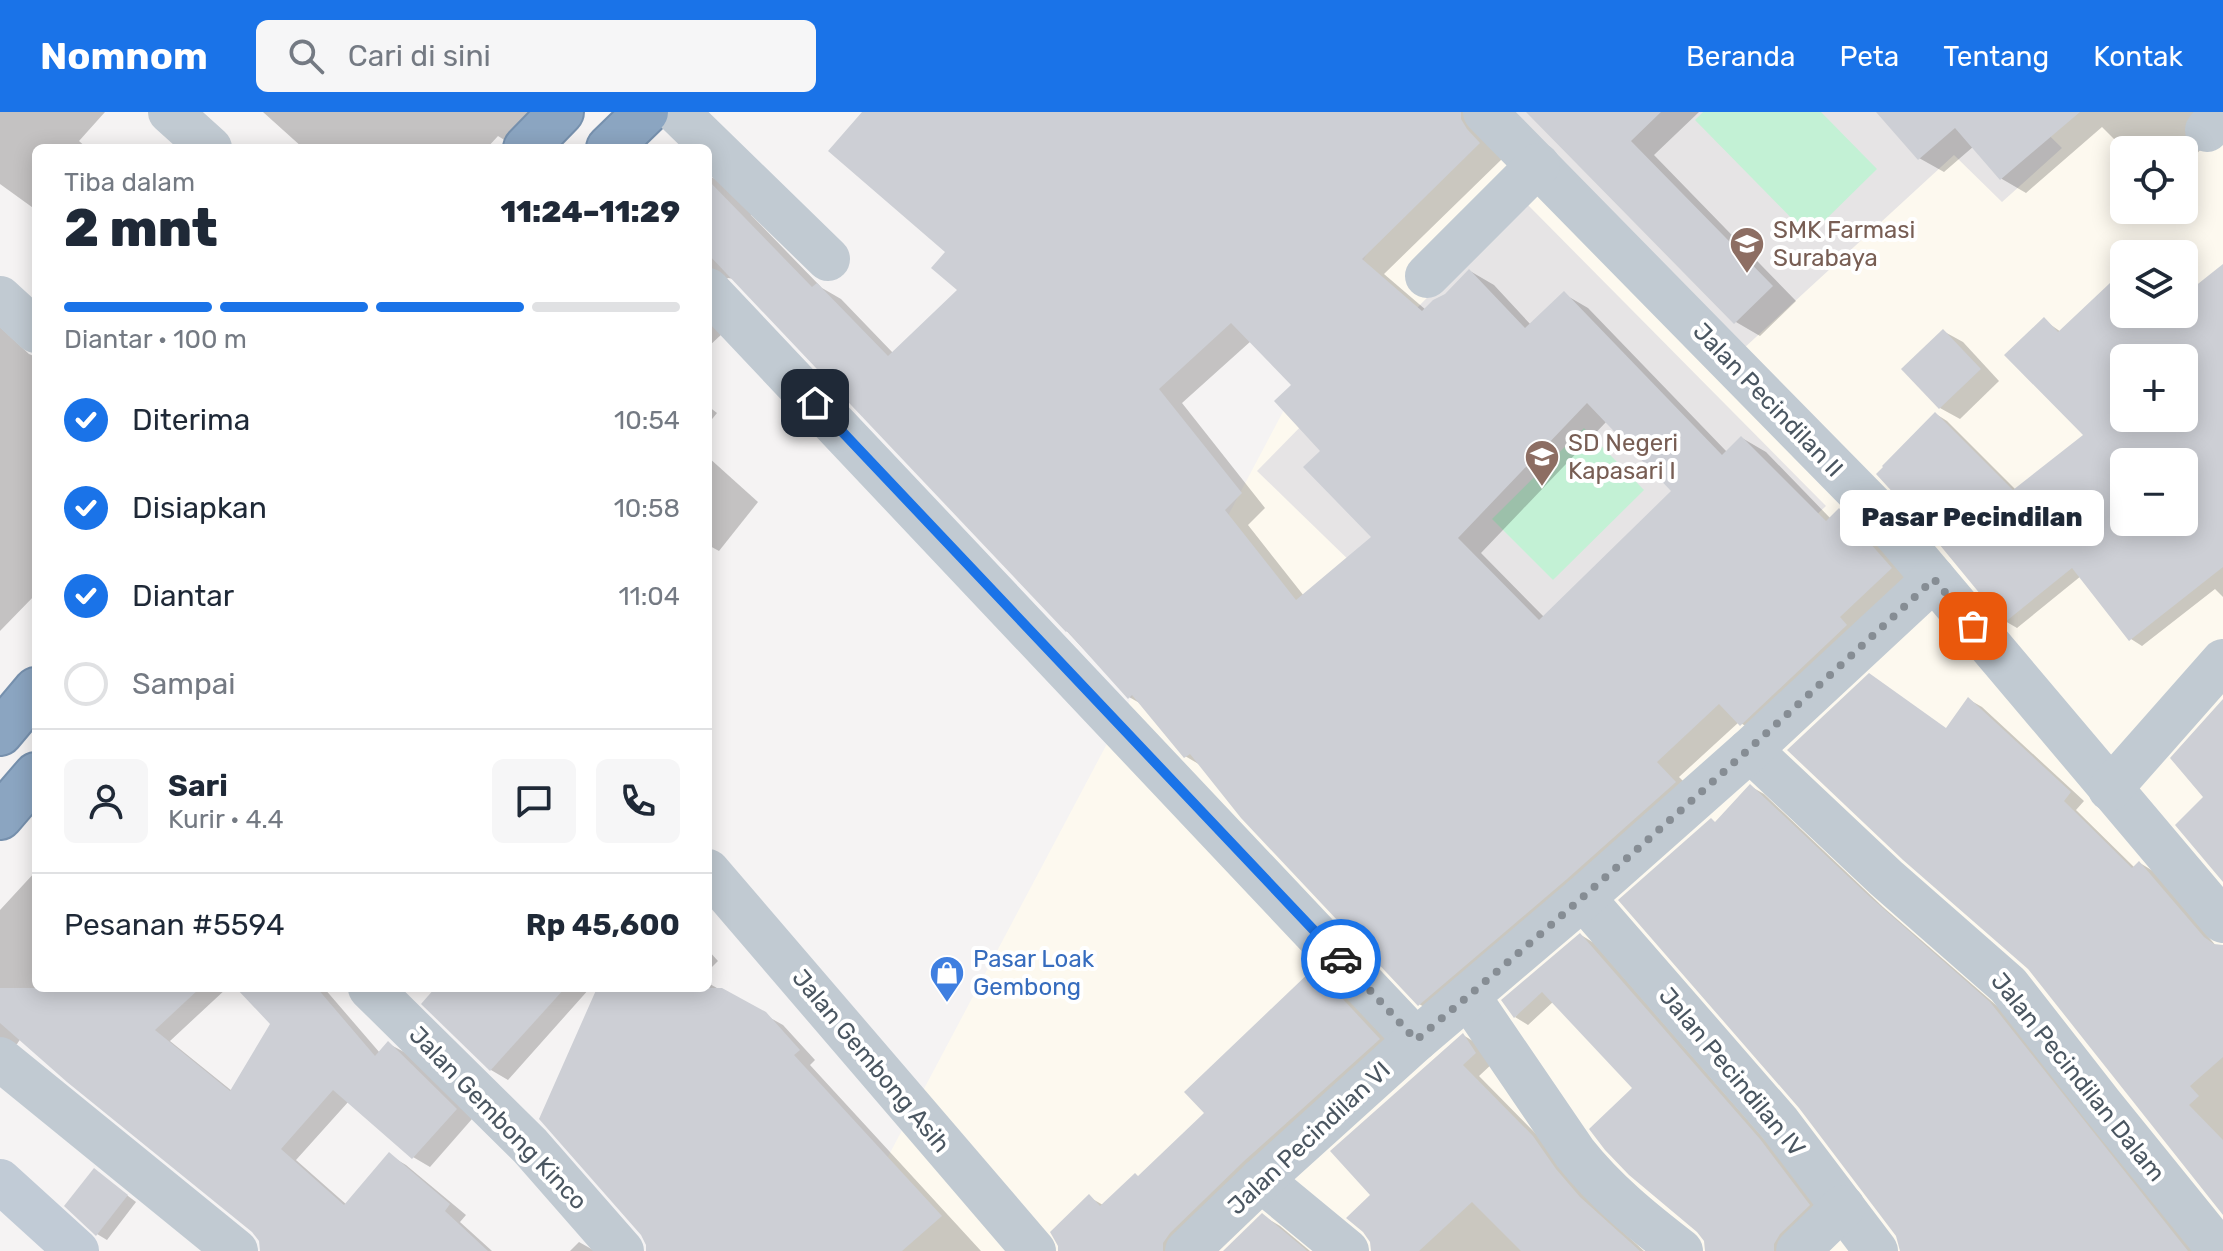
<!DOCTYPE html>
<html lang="id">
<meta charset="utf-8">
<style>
:root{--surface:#fff;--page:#f6f6f7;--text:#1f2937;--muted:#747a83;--line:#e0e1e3;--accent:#1a73e8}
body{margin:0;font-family:Rubik,sans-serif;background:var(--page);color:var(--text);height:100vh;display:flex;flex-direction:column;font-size:30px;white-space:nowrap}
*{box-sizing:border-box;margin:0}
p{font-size:26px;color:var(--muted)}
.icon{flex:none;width:44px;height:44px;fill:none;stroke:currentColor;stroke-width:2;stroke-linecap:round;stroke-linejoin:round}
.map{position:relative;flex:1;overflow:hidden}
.panel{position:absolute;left:32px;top:32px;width:680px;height:848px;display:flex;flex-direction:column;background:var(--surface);border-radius:12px;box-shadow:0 4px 20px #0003}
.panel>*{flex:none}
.tools{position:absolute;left:2110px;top:24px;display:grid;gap:16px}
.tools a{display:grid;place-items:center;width:88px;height:88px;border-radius:12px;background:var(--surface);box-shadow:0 4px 20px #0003;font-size:40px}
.pin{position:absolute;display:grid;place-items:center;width:68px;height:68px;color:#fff;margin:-34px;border-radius:16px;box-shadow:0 4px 12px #0006}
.courier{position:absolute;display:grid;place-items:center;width:80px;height:80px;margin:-40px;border:6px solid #1a73e8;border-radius:50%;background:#fff;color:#222;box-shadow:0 2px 10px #0007}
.bubble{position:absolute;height:56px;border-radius:12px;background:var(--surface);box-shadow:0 4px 20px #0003;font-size:26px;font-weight:800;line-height:56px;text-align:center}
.head em{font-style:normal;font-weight:800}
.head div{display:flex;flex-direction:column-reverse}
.head{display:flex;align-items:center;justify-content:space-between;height:136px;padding:0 32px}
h1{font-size:52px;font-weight:800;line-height:60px}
.bar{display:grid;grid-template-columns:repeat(4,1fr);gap:12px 8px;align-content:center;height:96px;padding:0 32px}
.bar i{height:10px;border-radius:6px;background:var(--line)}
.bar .on{background:var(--accent)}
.bar p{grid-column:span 4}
.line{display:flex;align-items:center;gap:20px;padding:0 32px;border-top:2px solid var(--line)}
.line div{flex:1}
.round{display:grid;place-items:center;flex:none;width:84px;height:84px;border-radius:12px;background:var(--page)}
ol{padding:0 32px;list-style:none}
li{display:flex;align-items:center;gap:24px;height:88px}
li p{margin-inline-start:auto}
li .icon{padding:8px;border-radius:50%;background:var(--accent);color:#fff;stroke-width:4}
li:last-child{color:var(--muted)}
li i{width:44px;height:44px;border:4px solid var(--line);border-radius:50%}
header{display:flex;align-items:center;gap:48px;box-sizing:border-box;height:112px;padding:0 40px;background:var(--accent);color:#fff}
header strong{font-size:38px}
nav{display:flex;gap:44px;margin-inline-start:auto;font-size:28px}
.search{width:560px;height:72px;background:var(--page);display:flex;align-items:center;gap:20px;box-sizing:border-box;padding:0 28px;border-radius:12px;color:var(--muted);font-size:30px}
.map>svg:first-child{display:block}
.commercial{fill:#fdf9ef;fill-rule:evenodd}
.education{fill:#e6e4e5}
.green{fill:#c3f1d5}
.shadow{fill:#0003;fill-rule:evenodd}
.building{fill:#cdcfd5;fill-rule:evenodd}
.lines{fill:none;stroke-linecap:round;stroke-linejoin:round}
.highway-casing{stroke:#7690ad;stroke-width:48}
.street{stroke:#c1cad2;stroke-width:44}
.secondary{stroke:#c1cbd6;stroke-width:44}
.highway{stroke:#8ba5c1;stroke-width:44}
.done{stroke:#868d94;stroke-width:8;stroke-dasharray:0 14.4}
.route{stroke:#1a73e8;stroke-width:10}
.labels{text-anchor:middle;stroke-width:8;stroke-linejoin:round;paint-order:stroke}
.education-label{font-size:24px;fill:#785e54;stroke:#fff;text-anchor:start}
.street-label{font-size:24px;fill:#4a5661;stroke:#fff}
.shop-label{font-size:24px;fill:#366cbe;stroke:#fff;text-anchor:start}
</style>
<header>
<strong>Nomnom</strong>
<div class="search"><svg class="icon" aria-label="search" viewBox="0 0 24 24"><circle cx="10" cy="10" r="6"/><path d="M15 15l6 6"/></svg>Cari di sini</div>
<nav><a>Beranda</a><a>Peta</a><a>Tentang</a><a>Kontak</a></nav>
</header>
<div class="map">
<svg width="2223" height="1139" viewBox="0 0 2223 1139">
<rect width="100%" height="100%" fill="#f5f3f3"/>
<!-- commercial -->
<path class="commercial" d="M1442 0H2223V1139H838ZM2124 38H2184V98H2124ZM2124 142H2184V202H2124ZM2124 246H2184V306H2124ZM2124 350H2184V410H2124Z"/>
<!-- education -->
<g class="education">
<polygon points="1509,0 2025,0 2062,36 2002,90 1954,43 1743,237"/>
<polygon points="1523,88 1826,394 1765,451 1456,552 1257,359"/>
</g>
<!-- green -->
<g class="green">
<polygon points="1703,0 1821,0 1877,57 1809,124 1695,8"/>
<polygon points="1584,316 1644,378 1553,468 1492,407"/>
</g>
<!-- shadow -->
<g class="shadow">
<polygon points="0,0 105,0 79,29 87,36 36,36 36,98 0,72"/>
<polygon points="263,0 535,0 506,29 498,24 487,36 303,36"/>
<path d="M865 0H1489L1503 46 1384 162 1426 198 1446 183 1470 159 1494 173 1531 213 1564 182 1588 196 1727 340 1742 326 1766 340 1831 407 1840 399 1864 413 1915 471 1765 626 1739 610 1679 665 1699 685 1443 906 1419 892 1202 654 1185 644 1143 593 1129 585 734 167 728 166 715 174 708 186V63L722 71 753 101 751 103 822 176 841 187 894 242 960 178 948 140ZM1251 229 1294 273 1323 339 1374 425 1304 484 1248 413 1265 396 1182 291ZM1607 309 1674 379 1544 505 1481 441Z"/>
<polygon points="1527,0 1699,0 1654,43 1796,189 1760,224 1736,210"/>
<polygon points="1879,0 2223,0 2206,32 2184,55 2184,38 2125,38 2102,15 2026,81 2002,67 1974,34 1944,60 1919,46"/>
<path d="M2223 155V485L2215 477 2142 534 2131 527 2081 464 2017 516 2005 509 1936 302 1947 309 2016 378 2086 323 2044 208 2061 220 2110 173 2124 182V202H2143L2152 211 2163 202H2184V186ZM2124 246H2184V306H2124ZM2124 350H2184V410H2124Z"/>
<polygon points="708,200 723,221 708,235"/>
<polygon points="0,215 29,242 36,245 36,482 0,519"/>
<polygon points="1943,219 1963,230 1999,269 1960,307 1940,296"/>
<polygon points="708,294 717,301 708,312"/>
<polygon points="708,345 758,390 719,439 708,433"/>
<polygon points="1968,587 1982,595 2084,689 2076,698 2135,756 2140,751 2153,759 2217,835 2223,835 2223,1099 1947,618"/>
<polygon points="1750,674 1764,682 1883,795 2004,900 2194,1139 1903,1139 1717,711"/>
<polygon points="36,759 36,876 227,876 170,929 232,979 272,912 238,876 324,876 380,941 389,932 406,941 472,1007 430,1055 413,1045 349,989 296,1048 347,1093 389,1043 406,1053 466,1103 460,1110 492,1139 262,1139 261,1129 253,1118 21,926 17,932 9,933 0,928 0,798"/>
<polygon points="1581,823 1594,831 1773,1037 1822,1101 1788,1139 1707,1139 1706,1130 1634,976 1554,889 1528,913 1515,905"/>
<polygon points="708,838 718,849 708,859"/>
<polygon points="1314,859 1332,869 1397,938 1182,1139 1060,1139 1089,1085 1103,1093 1139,1065 1207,1001"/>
<polygon points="708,871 783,913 815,948 810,953 981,1139 648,1139 599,876 708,876"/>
<polygon points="434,876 590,876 508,968 491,958 424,891 436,878"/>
<polygon points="1463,923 1481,934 1493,951 1479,964 1551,1037 1599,1098 1644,1139 1373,1139 1373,1083"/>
<polygon points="95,1059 136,1090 107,1128 97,1122 67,1093"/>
<polygon points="1263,1104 1280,1114 1310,1139 1226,1139"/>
<polygon points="579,1130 595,1139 570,1139"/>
</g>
<!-- building -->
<g class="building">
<path d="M862 0H1461V7L1467 17 1480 31 1362 147 1422 199 1433 188 1445 182 1469 157 1525 216 1564 179 1722 343 1741 324 1826 409 1839 396 1892 456 1840 505 1847 513 1740 614 1719 592 1657 650 1676 670 1567 767 1418 894 1241 706 1190 642 1184 646 1132 583 1128 587 1067 519 1066 520 708 142V68L812 175 817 171 888 244 957 178 931 156 945 140 828 39ZM1231 211 1291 273 1274 289 1320 339 1303 355 1371 425 1296 488 1225 398 1242 381 1159 277ZM1587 291 1671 379 1539 508 1458 426Z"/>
<polygon points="1526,0 1661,0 1631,29 1773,174 1734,212"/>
<polygon points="1876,0 2080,0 2000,68 1955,16 1918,48"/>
<path d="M2223 152V455L2129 529 2072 456 2004 511 1930 421 1876 362 1883 355 1882 354 1935 300 2013 378 2083 323 2004 243 2044 205 2058 220 2110 171 2124 186V202H2140L2148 211 2160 202H2184V183ZM2124 246H2184V306H2124ZM2124 350H2184V410H2124Z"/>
<polygon points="1943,217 1981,257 1939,297 1901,257"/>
<polygon points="1869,561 1946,616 1968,585 2071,680 2064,689 2132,756 2139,749 2204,825 2214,832 2223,833 2223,945 2190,974 2199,984 2189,993 2223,1028 2223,1103 2028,857 1903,748 1787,638"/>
<polygon points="2223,587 2223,770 2175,713 2203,685 2170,646"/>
<polygon points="1750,672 1869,784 1990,890 2188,1139 1900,1139 1896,1124 1799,996 1618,788 1711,706 1715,710"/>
<polygon points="1580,821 1760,1027 1810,1093 1780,1122 1774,1132 1774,1139 1705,1139 1704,1129 1697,1120 1629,1063 1605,1038 1589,1017 1632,976 1542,880 1514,906 1501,888"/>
<polygon points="1314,856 1380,927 1244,1049 1170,1121 1163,1131 1163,1139 1058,1139 1058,1134 1050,1120 1089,1082 1100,1094 1135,1061 1138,1064 1204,1001 1184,980"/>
<polygon points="0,876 200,876 155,918 230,979 270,912 236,876 317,876 375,944 388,929 457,997 412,1047 333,978 281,1037 344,1093 389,1040 450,1092 445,1099 488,1139 260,1139 259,1129 252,1120 67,970 0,911"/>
<polygon points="435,876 565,876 490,959 421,892"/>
<polygon points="597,876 722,876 766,900 800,938 794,943 942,1104 902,1139 646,1139 646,1133 641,1123 539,1007"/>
<polygon points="1463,921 1476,941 1463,953 1533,1024 1556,1057 1580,1085 1640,1139 1521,1139 1472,1090 1419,1139 1371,1139 1370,1130 1363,1120 1346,1106 1370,1083 1330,1039"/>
<polygon points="94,1056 128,1083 96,1124 64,1094"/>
<polygon points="1262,1101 1304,1136 1307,1139 1223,1139"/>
</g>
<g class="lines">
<defs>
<g id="highway">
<polyline points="526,36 561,0"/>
<polyline points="609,36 646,0"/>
<polyline points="0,621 36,578"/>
<polyline points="0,705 36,663"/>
</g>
</defs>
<!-- highway casing -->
<use href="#highway" class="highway-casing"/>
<!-- street -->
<g class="street">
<polyline points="170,0 210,36"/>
<polyline points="677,0 828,147"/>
<polyline points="1485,0 1874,396 2223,809"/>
<polyline points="2207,18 2223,1"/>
<polyline points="1427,164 1538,53"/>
<polyline points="708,178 1416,928"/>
<polyline points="0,186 36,219"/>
<polyline points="1750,638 1886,766 2008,873 2101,992 2220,1139"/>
<polyline points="2110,677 2223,549"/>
<polyline points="708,759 1034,1139"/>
<polyline points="1583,786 1779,1011 1876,1139"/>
<polyline points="370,876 530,1034 622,1139"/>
<path d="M1468 884 1575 1041C1605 1079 1642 1109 1681 1139"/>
<polyline points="0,947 236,1139"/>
<polyline points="1261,1068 1347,1139"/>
<polyline points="1187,1139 1261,1068 1416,928 1583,786 1750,638 1934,467"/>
<polyline points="1798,1139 1843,1095"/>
</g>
<!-- secondary -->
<polyline class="secondary" points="0,1069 77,1139"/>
<!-- highway -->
<use href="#highway" class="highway"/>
</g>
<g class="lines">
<!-- done -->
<path class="done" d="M1341 847 1416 928C1594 779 1764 625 1934 467L1973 514"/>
<!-- route -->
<polyline class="route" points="815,291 1341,847"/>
</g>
<!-- icons -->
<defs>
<symbol id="school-pin" viewBox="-11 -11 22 30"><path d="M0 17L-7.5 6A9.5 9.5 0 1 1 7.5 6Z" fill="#8d6e63" stroke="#fff"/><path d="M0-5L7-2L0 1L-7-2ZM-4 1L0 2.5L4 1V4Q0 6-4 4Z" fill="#fff"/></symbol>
<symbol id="shop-pin" viewBox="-11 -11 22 30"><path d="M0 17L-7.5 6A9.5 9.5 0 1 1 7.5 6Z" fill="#3f7fe0" stroke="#fff"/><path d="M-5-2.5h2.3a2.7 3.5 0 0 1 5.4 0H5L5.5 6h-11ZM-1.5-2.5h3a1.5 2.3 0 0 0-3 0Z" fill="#fff"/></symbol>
</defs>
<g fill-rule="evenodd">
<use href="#school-pin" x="1727" y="112" width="40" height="54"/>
<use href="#school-pin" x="1522" y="325" width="40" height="54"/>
<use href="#shop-pin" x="927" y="841" width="40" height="54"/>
</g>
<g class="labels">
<!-- education labels -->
<g class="education-label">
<text x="1773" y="126">SMK Farmasi<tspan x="1773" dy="28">Surabaya</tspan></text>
<text x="1568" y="339">SD Negeri<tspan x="1568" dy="28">Kapasari I</tspan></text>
</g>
<!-- street labels -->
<g class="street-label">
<text transform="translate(1768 288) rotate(46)" y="8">Jalan Pecindilan II</text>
<text transform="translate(871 949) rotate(50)" y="8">Jalan Gembong Asih</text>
<text transform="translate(1732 960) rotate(50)" y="8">Jalan Pecindilan IV</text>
<text transform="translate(2078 965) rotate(51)" y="8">Jalan Pecindilan Dalam</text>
<text transform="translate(498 1006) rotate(46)" y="8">Jalan Gembong Kinco</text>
<text transform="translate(1309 1026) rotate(-43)" y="8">Jalan Pecindilan VI</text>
</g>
<!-- shop labels -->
<g class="shop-label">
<text x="973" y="855">Pasar Loak<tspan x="973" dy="28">Gembong</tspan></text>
</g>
</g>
</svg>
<div class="tools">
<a><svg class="icon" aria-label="locate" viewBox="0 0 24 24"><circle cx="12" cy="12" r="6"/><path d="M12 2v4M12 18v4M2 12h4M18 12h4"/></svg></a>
<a><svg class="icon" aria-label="layers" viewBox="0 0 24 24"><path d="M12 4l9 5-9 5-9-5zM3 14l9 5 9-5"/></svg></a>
<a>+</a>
<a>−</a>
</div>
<div class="pin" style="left:1973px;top:514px;background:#ea580c"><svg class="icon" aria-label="bag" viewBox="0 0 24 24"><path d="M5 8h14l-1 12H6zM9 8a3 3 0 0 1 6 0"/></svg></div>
<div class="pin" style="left:815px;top:291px;background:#1f2937"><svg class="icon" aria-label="home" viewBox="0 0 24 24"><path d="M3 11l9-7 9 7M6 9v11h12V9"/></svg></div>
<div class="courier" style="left:1341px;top:847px"><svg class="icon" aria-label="car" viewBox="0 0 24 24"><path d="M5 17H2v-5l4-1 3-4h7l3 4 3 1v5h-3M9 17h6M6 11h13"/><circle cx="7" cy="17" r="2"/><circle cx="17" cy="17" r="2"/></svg></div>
<div class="bubble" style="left:1840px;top:378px;width:264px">Pasar Pecindilan</div>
<section class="panel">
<div class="head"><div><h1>2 mnt</h1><p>Tiba dalam</p></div><em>11:24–11:29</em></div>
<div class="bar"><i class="on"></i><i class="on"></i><i class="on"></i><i></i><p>Diantar · 100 m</p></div>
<ol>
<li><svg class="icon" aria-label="check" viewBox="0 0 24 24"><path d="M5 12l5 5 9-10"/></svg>Diterima<p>10:54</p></li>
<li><svg class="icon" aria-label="check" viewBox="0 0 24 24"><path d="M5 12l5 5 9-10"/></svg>Disiapkan<p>10:58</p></li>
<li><svg class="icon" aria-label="check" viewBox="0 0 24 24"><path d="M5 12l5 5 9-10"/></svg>Diantar<p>11:04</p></li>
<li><i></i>Sampai</li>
</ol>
<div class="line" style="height:144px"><a class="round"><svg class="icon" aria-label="person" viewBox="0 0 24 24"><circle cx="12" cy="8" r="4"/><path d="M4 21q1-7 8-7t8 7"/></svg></a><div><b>Sari</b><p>Kurir · 4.4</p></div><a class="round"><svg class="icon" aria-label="chat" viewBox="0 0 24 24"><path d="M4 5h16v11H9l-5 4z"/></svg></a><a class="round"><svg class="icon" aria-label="phone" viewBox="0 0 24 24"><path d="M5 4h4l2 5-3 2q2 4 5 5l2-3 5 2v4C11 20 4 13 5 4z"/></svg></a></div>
<div class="line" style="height:104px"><div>Pesanan #5594</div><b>Rp 45,600</b></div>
</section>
</div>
